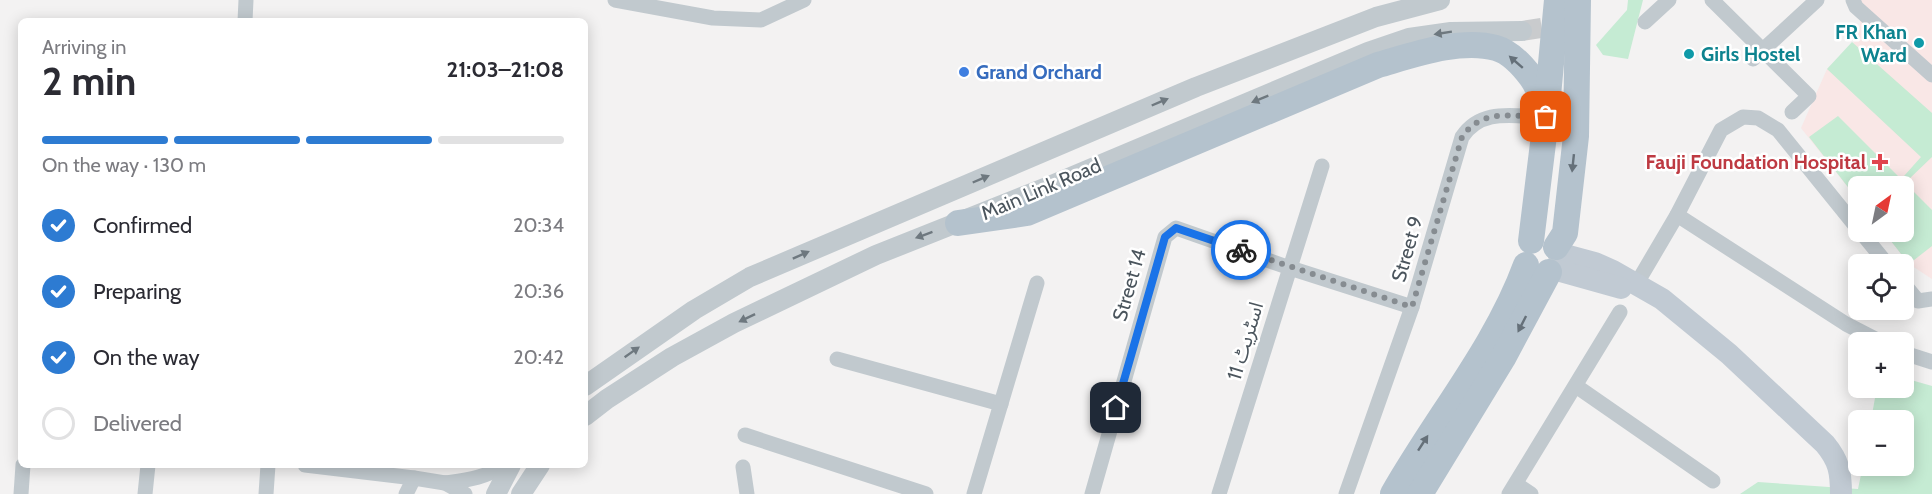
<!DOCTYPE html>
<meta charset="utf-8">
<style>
:root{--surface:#fff;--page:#f2f2f3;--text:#2b2b33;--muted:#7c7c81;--line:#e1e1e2;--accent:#2d7bd2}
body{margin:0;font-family:Cabin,"Noto Sans Arabic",sans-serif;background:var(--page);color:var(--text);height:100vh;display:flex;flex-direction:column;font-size:22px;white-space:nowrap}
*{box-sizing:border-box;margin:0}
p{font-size:20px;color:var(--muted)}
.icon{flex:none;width:33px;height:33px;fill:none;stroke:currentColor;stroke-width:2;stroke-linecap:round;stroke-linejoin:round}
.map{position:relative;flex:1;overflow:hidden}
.side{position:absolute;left:18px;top:18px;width:570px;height:450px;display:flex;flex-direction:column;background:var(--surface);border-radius:9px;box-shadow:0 3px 15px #0003}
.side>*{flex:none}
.needle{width:39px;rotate:33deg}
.buttons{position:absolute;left:1848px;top:176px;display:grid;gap:12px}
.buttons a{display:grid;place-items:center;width:66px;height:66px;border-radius:9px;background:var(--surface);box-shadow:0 3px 15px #0003;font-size:30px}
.pin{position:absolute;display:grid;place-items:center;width:51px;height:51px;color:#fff;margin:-26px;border-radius:12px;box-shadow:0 3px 9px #0006}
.courier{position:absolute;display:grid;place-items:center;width:60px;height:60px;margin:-30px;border:4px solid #1a73e8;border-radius:50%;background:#fff;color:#222;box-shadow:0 2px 8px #0007}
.summary em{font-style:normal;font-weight:700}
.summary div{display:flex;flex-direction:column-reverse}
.summary{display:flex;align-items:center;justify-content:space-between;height:102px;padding:0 24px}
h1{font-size:39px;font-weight:700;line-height:45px}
.bar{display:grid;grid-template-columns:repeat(4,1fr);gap:9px 6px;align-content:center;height:72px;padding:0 24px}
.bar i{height:8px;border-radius:4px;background:var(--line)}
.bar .on{background:var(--accent)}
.bar p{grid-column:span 4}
ol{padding:0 24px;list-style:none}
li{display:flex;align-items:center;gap:18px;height:66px}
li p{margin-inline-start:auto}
li .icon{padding:6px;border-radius:50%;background:var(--accent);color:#fff;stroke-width:4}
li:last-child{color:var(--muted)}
li i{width:33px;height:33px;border:3px solid var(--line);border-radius:50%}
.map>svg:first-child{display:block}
.medical{fill:#f9e7e6}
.green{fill:#c5ebd3}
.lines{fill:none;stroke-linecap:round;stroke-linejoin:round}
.tertiary-tunnel{stroke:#c9cbcd;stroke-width:20;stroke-dasharray:20 10;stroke-linecap:butt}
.minor{stroke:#c1c9ce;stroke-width:15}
.tertiary{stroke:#c1c9ce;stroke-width:20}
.secondary{stroke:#c1cad3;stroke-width:22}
.primary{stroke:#b4c2cd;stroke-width:26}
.oneway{fill:#6e787f}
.oneway2{fill:#657079}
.done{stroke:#868c91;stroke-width:6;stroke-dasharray:0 10.8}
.route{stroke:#1a73e8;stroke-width:8}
.culture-dot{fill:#0f9aa8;stroke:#fff;stroke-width:2}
.shop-dot{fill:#3f7fe0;stroke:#fff;stroke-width:2}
.health-dot{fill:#e0444e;stroke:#fff;stroke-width:2}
.labels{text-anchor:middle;stroke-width:5;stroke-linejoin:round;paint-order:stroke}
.culture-label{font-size:20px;font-weight:bold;fill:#0d838f;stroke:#fff;text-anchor:end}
.shop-label{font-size:20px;font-weight:bold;fill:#366cbe;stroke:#fff;text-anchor:start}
.health-label{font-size:20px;font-weight:bold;fill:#be3a42;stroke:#fff;text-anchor:end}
.street-label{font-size:20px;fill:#4b555d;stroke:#fff}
</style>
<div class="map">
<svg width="1932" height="494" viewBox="0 0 1932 494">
<rect width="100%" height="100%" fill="#f3f2f2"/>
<!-- medical -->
<polygon class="medical" points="1861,0 1932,0 1932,279 1909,264 1883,231 1904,231 1904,186 1858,186 1858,200 1801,128 1827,69 1857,39 1860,26"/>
<!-- green -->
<g class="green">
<polygon points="1628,0 1643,0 1628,59 1603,55 1596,45 1627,10"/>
<polygon points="1852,42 1932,113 1932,157 1908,180 1904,176 1921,157 1827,69"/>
<polygon points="1838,116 1932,210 1932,246 1909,264 1883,231 1904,231 1904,186 1858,186 1858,200 1809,137"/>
<polygon points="1904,378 1932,386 1932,494 1740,494 1758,482 1858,489 1863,465 1904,465 1904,420 1871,420 1877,387 1904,387"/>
</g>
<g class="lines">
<!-- tertiary-tunnel -->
<polyline class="tertiary-tunnel" points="1522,31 1547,27 1564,19"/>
<!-- minor -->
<g class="minor">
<polyline points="615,0 713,18 761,20 804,0"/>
<polyline points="1712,0 1809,96 1792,112"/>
<polyline points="1853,0 1856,7 1932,75"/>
<polyline points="245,21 246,0"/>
<polyline points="1645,22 1669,0"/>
<polyline points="1753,59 1817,0"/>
<polyline points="1677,215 1846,324 1881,342"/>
<polyline points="1860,231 1887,264"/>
<polyline points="1637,283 1677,215 1721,130 1743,117 1758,118 1778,130 1858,229"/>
<polyline points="1904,284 1918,301 1932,299"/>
<polyline points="1904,353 1932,362"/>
<polyline points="837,359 1001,404"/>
<polyline points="1576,386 1713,481"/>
<polyline points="745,435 926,494"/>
<polyline points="305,465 414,478 445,483 465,494"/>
<polyline points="743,467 747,494"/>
<path d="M445 483C466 480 486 478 504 465"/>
<polyline points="1516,484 1531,494"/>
<polyline points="21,494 23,465"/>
<polyline points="145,494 148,465"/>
<polyline points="266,494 268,465"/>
<polyline points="406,494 414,478"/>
<polyline points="974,494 1037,283"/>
<polyline points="1092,494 1165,237 1176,228 1290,268 1412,307"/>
<polyline points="1219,494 1322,166"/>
<path d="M1346 494 1412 307 1462 137C1482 107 1515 117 1546 117"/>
<polyline points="1509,494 1620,312"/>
</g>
<!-- tertiary -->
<g class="tertiary">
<polyline points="585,386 694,310 750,277 1196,87 1376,17 1440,0"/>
<polyline points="585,416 607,399 672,357 734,323 876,255 1047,187 1368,52 1409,38 1451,32 1522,31"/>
<polyline points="496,494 511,465"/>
<polyline points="521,494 540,465"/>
</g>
<!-- secondary -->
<g class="secondary">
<path d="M1558 253 1595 263 1613 271 1662 299 1729 354 1825 444C1839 461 1841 472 1841 494"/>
<polyline points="1553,269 1621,288"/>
</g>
<!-- primary -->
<g class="primary">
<path d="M958 223 1027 213 1378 65C1413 55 1460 38 1496 48 1510 52 1522 65 1531 77 1538 86 1542 99 1547 110"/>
<polyline points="1531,241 1545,127 1557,0"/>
<polyline points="1556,247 1565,233 1576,136 1578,0"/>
<path d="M1393 494C1436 418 1496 347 1526 265"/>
<polyline points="1420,494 1503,358 1549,272"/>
</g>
</g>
<!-- one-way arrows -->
<defs><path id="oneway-solid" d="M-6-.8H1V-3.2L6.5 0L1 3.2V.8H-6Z" transform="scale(1.5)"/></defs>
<g class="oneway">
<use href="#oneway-solid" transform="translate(1443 33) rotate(171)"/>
<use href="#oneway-solid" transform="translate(1260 99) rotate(158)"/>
<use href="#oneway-solid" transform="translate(1160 102) rotate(-23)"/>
<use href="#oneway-solid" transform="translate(981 179) rotate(-23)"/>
<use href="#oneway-solid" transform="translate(924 235) rotate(160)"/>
<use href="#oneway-solid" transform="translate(801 255) rotate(-24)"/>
<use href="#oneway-solid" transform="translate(747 318) rotate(154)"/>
<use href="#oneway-solid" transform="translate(632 352) rotate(-35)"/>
</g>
<g class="oneway2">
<use href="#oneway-solid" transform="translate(1516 62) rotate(-139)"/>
<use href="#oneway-solid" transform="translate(1573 163) rotate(96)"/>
<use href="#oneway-solid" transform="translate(1522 324) rotate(117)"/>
<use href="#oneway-solid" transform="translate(1423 443) rotate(-57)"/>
</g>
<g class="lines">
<!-- done -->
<path class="done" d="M1241 250 1412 307 1462 137C1482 107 1515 117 1546 117"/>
<!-- route -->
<polyline class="route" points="1116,408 1165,237 1176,228 1241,250"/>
</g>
<!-- markers -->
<g class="culture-dot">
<circle cx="1919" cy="43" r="6"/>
<circle cx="1689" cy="54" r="6"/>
</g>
<circle class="shop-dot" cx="964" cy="72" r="6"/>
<path class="health-dot" d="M1877 153h6v6h6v6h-6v6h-6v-6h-6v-6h6z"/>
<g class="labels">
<!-- culture labels -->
<g class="culture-label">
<text x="1907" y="39">FR Khan<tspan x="1907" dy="23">Ward</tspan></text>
<text x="1701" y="61" text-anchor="start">Girls Hostel</text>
</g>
<!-- shop labels -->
<g class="shop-label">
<text x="976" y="79">Grand Orchard</text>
</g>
<!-- health labels -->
<g class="health-label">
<text x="1866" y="169">Fauji Foundation Hospital</text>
</g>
<!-- street labels -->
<g class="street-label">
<text transform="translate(1041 189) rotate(-23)" y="7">Main Link Road</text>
<text transform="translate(1407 249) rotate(-74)" y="7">Street 9</text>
<text transform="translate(1129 285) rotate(-74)" y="7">Street 14</text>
<text transform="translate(1245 341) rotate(-73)" y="7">اسٹریٹ 11</text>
</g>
</g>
</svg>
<div class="buttons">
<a><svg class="needle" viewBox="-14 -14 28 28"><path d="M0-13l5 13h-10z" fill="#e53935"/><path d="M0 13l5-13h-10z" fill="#7c7c81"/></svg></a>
<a><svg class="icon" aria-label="locate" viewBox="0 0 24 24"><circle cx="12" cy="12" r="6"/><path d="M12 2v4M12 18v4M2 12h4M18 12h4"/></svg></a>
<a>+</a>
<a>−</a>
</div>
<div class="pin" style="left:1546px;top:117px;background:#ea580c"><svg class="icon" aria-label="bag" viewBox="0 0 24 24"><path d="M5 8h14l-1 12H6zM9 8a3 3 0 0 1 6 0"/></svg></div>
<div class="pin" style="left:1116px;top:408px;background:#1f2937"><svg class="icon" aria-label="home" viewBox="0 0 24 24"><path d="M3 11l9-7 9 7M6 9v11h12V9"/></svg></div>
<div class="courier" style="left:1241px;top:250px"><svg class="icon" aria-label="bike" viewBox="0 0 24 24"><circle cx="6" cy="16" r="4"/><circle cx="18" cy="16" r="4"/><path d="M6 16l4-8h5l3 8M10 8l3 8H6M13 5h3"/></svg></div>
<section class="side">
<div class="summary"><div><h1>2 min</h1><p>Arriving in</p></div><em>21:03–21:08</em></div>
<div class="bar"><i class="on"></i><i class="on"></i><i class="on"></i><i></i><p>On the way · 130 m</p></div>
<ol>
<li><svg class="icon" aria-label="check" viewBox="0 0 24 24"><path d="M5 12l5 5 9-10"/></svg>Confirmed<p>20:34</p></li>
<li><svg class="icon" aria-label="check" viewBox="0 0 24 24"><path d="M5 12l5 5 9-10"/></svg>Preparing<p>20:36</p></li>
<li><svg class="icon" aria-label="check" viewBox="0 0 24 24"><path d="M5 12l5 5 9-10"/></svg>On the way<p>20:42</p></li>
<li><i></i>Delivered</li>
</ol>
</section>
</div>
